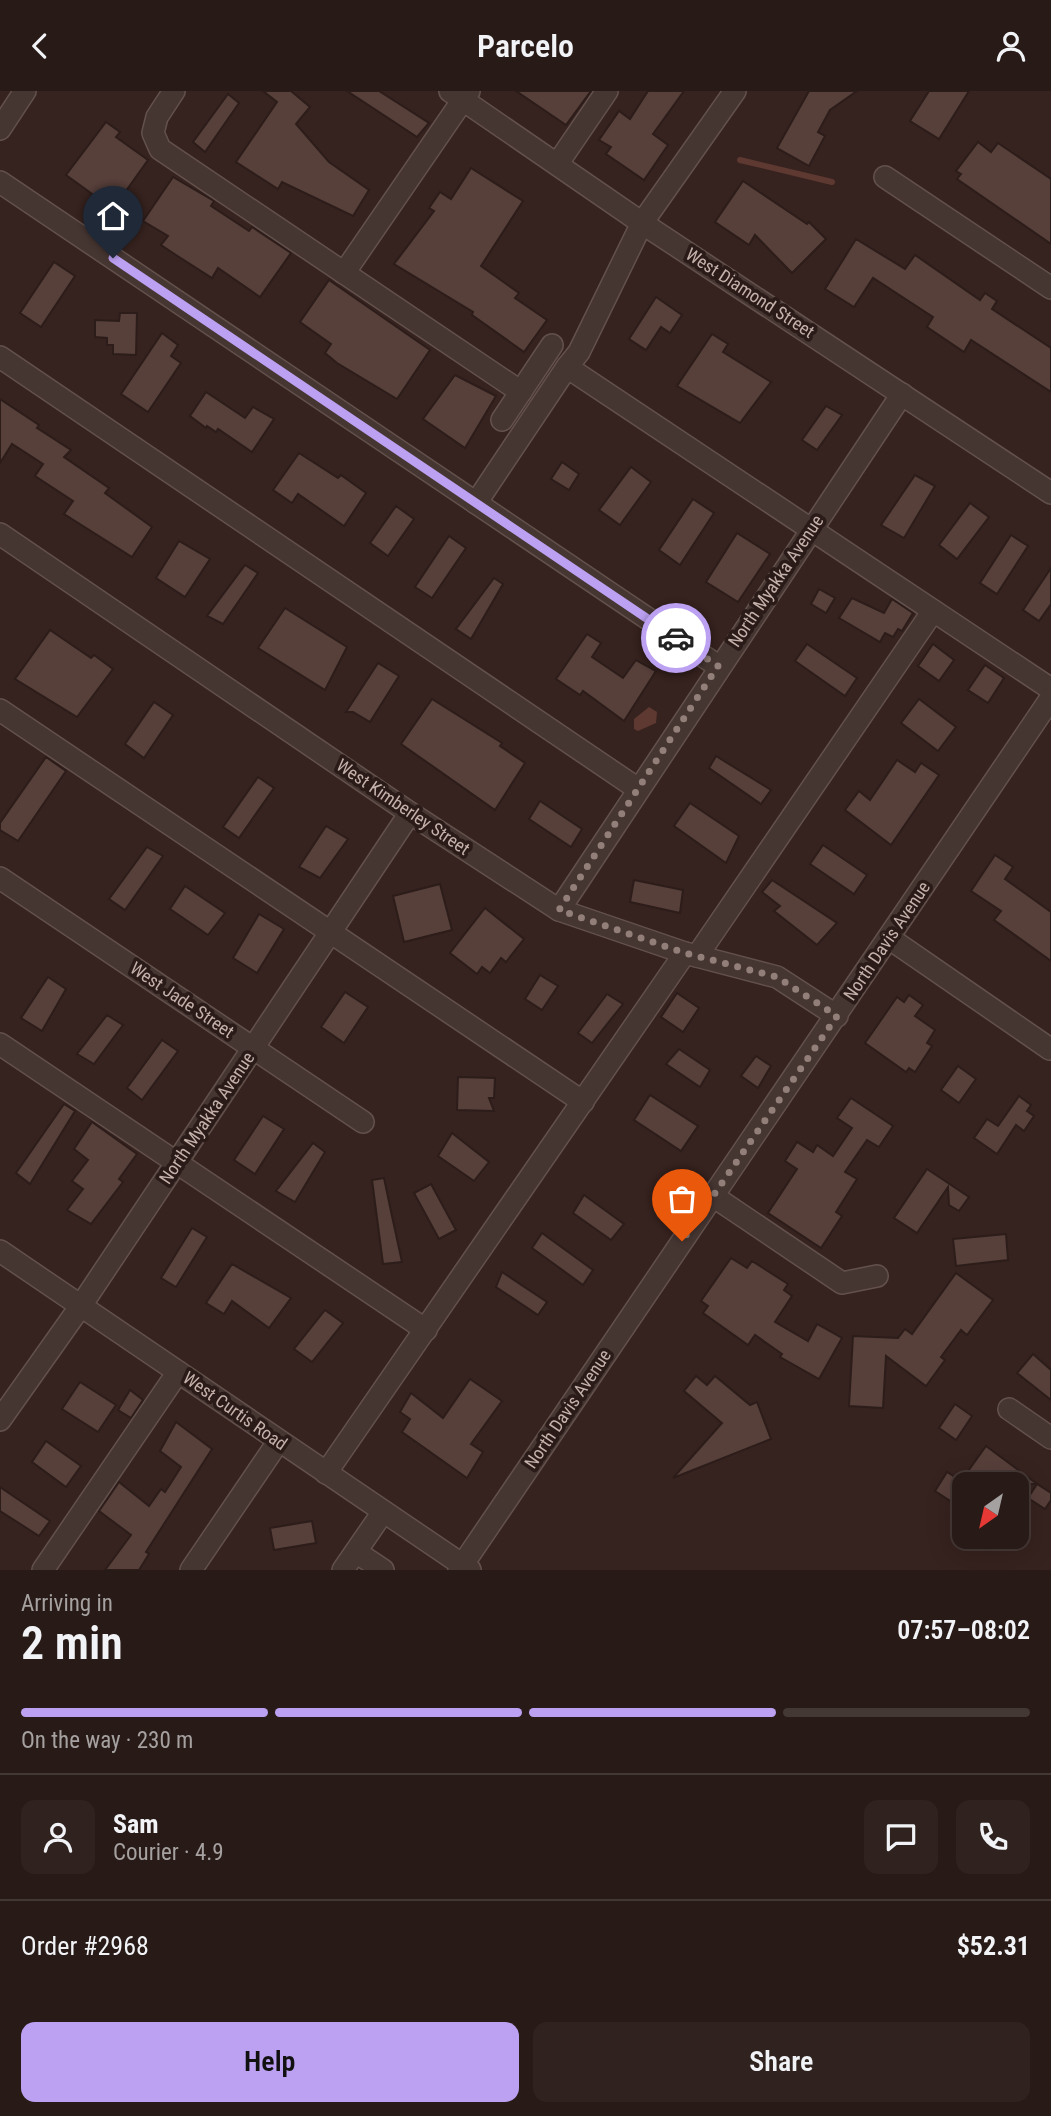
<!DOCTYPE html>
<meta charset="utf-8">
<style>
:root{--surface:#281a16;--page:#30231f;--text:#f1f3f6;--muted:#a5a1a1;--line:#443835;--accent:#bca0f2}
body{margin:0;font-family:"Roboto Condensed",sans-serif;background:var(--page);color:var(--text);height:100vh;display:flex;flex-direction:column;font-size:26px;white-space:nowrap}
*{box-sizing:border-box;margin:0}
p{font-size:23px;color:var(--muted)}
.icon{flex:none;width:38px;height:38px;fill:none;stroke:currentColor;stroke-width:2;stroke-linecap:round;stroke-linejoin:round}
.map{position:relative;height:1479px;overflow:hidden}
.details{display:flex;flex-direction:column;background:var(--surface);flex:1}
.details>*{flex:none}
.needle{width:46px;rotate:214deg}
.fabs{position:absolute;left:952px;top:1381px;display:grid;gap:14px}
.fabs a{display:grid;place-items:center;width:77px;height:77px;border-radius:14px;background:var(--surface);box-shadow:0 7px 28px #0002,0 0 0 2px var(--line);font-size:35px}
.pin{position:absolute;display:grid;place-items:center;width:60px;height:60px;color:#fff;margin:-72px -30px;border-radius:50% 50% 50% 0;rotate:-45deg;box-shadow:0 0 7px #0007}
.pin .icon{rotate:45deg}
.courier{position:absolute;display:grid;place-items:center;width:70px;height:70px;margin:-35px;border:5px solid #bca0f2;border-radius:50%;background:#fff;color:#222;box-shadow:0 2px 9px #0007}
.overview em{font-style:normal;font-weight:600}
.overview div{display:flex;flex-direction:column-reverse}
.overview{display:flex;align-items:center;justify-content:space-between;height:119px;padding:0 21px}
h1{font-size:46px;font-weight:600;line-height:52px}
.bar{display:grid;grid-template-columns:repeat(4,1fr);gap:10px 7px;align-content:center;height:84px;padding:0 21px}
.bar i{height:9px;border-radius:5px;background:var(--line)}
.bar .selected{background:var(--accent)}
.bar p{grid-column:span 4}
.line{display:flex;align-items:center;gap:18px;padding:0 21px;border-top:2px solid var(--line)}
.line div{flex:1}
.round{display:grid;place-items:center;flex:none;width:74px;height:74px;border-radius:14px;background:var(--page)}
.cta{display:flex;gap:14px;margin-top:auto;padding:14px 21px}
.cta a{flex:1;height:80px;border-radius:14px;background:var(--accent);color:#111;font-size:28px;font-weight:600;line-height:80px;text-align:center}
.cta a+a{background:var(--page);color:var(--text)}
header{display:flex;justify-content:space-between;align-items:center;height:91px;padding:0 21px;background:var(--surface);font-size:32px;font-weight:600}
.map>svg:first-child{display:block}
.water{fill:#5d3931}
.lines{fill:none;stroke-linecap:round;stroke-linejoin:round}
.stream{stroke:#5d3931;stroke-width:6}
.building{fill:#573f3a;stroke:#2c1d1a;stroke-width:2}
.minor-casing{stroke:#62514c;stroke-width:24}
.minor{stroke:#463632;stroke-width:21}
.done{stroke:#927f7a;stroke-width:7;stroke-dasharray:0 12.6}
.route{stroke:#bca0f2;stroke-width:9}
.labels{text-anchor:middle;stroke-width:7;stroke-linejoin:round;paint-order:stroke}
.street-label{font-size:18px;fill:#c4b1ab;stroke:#2a1b18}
</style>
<header><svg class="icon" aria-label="back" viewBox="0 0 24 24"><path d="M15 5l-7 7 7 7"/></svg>Parcelo<svg class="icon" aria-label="person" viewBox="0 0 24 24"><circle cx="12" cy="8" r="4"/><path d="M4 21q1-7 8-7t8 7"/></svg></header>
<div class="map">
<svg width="1051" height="1479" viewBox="0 0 1051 1479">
<rect width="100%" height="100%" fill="#36221e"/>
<!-- water -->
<polygon class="water" points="649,616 657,621 656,632 638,640 634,638 634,628"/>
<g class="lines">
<!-- stream -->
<polyline class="stream" points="740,69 832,91"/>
</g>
<!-- building -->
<g class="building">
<polygon points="263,0 291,0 310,16 296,33 329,71 369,99 353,125 282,91 278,98 236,71 277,11"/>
<polygon points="347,0 379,0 429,32 417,46"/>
<polygon points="516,0 591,0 566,34"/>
<polygon points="648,0 684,0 653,43 668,54 644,89 606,63 611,56 599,49 619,20 630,28"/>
<polygon points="809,0 857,0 830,19 818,41 825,45 809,75 777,57"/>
<polygon points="929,0 969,0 939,48 910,30"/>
<polygon points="228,3 239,12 205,61 193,51"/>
<polygon points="106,31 120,41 116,46 148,69 113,118 66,84"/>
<polygon points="978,51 991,61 998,52 1051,88 1051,153 957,88 961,83 956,80"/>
<polygon points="471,77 523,110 481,175 519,202 515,207 547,229 524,261 472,224 473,221 394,173 434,120 429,117 440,101 451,108"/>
<polygon points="173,86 214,110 211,115 249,140 252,136 291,162 260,206 218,177 212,187 176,164 161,154 168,145 143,130"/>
<polygon points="743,90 807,133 809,131 826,148 792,182 755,144 749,154 715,131"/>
<polygon points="856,148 905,178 915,164 980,209 985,202 997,210 992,218 1051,257 1051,301 971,249 964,261 927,236 933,226 873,187 854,216 825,198"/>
<polygon points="54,171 75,185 41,236 20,222"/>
<polygon points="329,189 430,259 397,308 337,272 325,262 331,253 300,231"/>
<polygon points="656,206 682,224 670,242 661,236 646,259 629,248"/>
<polygon points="120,222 137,222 136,264 113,263 113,254 107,254 107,247 95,246 95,229 119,230"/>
<polygon points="162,242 178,254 171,265 181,272 148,321 121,303"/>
<polygon points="712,243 728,253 723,261 771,291 740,332 677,295"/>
<polygon points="455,284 496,305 465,357 423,328"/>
<polygon points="206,301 245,327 253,316 274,328 252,361 218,338 216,341 207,335 206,337 190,325"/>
<polygon points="0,308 39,334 37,337 71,359 64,366 109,397 105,402 152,436 132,466 64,423 73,410 35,385 43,373 12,353 0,372"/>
<polygon points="826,315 842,324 817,359 802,349"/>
<polygon points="299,362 338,387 341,384 366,402 344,435 298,403 292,412 273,399"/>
<polygon points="562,371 579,383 569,399 551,388"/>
<polygon points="631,376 651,391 620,434 599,419"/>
<polygon points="915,384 935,395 904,447 881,434"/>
<polygon points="693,408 714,422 680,474 659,459"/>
<polygon points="970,412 989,426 957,468 939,454"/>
<polygon points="396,415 414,428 388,465 370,452"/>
<polygon points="737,442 770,463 738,511 706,491"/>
<polygon points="1011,444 1028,455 997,503 980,492"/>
<polygon points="449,445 466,457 432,507 415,496"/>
<polygon points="179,450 210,468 185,506 156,487"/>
<polygon points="245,474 258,482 223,533 207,525"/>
<polygon points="1051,477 1051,513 1039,530 1023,519"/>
<polygon points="494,487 503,493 471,548 456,538"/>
<polygon points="819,498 835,507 826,522 811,513"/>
<polygon points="852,507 884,522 892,508 913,522 902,540 898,538 893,546 885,542 880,551 839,527"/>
<polygon points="285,517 347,556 325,599 258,557"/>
<polygon points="50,539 91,567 94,564 113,578 77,626 15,588"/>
<polygon points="587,543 601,552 592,566 623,587 636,569 656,580 624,630 583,600 580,604 556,588"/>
<polygon points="807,553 857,587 845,605 795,570"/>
<polygon points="933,553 954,569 939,590 918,575"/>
<polygon points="378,572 399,585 370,631 353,621 346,621"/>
<polygon points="985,574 1004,587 988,612 968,599"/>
<polygon points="432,608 502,652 500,655 525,672 495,719 401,653"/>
<polygon points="919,608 956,636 938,660 901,632"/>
<polygon points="154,611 173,624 144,667 125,653"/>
<polygon points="716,665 771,699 761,713 709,677"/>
<polygon points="46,666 66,680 18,750 0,739 0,732"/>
<polygon points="897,669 915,681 921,672 939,684 891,754 845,719 859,700 870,709"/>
<polygon points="258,686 274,697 239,747 223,736"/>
<polygon points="540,710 582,738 571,756 529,728"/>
<polygon points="690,712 739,745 726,772 674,735"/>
<polygon points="326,735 348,748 320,787 299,776"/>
<polygon points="823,754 867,784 854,803 810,773"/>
<polygon points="147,756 163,765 125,819 109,808"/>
<polygon points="995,764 1013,776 1005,788 1051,821 1051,870 994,829 1001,820 971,800"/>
<polygon points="634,789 683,799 680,822 630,811"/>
<polygon points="772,789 837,832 817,854 774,820 780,815 762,801"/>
<polygon points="440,793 452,839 404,851 393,805"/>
<polygon points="185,795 225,822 208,844 170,818"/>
<polygon points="485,817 524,848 506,871 501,867 490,882 482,876 477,883 450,862"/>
<polygon points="259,823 284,838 257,882 233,867"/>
<polygon points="540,884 558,895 542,919 525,908"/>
<polygon points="48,886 66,898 42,940 21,927"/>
<polygon points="345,901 368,916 344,952 321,936"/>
<polygon points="677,902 699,917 683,941 661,926"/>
<polygon points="607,903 623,913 592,952 578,942"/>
<polygon points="909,904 923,914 915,925 935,939 927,952 932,955 915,981 909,977 906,981 865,952 897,906 904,911"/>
<polygon points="107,924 123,934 94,973 77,963"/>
<polygon points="162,949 178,960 142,1009 127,997"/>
<polygon points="679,958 710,979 700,996 666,973"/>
<polygon points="756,965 771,975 758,997 741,985"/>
<polygon points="958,975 976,988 959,1012 941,999"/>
<polygon points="458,986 495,987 494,1007 489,1007 494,1020 457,1019"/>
<polygon points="650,1004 698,1035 681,1060 634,1029"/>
<polygon points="1019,1005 1031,1014 1027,1020 1034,1025 1024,1040 1016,1034 997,1063 974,1047 987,1028 998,1035"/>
<polygon points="851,1007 893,1035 879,1056 867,1049 845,1081 857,1088 836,1121 842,1125 821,1157 768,1122 797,1078 785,1070 797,1051 813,1061 817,1054 833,1065 852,1037 837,1027"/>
<polygon points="64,1013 75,1020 30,1093 16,1082"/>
<polygon points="263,1025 284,1038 255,1083 234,1069"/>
<polygon points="92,1031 137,1063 119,1088 123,1091 91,1133 67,1119 83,1098 72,1090 88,1069 74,1058"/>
<polygon points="452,1042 489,1071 474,1090 438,1065"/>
<polygon points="313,1052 325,1061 295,1111 276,1100"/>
<polygon points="927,1078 969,1106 959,1120 949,1114 948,1096 917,1142 894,1127"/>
<polygon points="384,1087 392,1125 402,1171 383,1173 372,1089"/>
<polygon points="431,1093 456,1139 439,1148 414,1102"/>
<polygon points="584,1104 624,1133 611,1149 573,1122"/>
<polygon points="192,1137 207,1146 176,1196 161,1187"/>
<polygon points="542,1142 593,1179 583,1194 532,1157"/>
<polygon points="1006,1143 1008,1169 956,1175 953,1148"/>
<polygon points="731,1167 747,1177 752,1170 788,1193 784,1199 792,1205 775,1231 808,1250 817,1233 842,1247 819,1288 780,1266 782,1263 755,1244 748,1254 703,1222 708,1215 701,1210"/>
<polygon points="232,1173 291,1207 269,1237 232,1210 224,1223 206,1212"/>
<polygon points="502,1181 547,1211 538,1224 496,1196"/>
<polygon points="956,1182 993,1209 967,1244 961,1239 941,1266 945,1269 926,1295 886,1265 883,1317 849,1315 853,1245 898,1247 905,1238 912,1243"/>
<polygon points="325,1219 343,1232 312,1271 294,1258"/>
<polygon points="1033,1263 1051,1279 1051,1309 1017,1282"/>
<polygon points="696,1285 707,1294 715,1285 750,1314 757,1311 771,1348 673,1387 722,1332 684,1300"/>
<polygon points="470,1288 502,1310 471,1353 483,1361 467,1387 402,1341 410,1328 400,1321 411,1302 443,1327"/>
<polygon points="80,1291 116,1314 98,1341 62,1318"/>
<polygon points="130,1299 143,1309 131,1327 118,1319"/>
<polygon points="955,1313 972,1325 956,1349 939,1337"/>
<polygon points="176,1331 212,1358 146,1461 149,1463 139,1479 105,1479 131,1444 99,1420 119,1391 149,1415 161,1398 165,1401 181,1376 160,1360"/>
<polygon points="46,1350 81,1375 66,1396 32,1371"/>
<polygon points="986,1355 1037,1393 964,1393 955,1413 935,1400 947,1381 961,1390"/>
<polygon points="1037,1393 1051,1402 1051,1409 1045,1418 1028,1407"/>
<polygon points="0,1396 50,1430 39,1445 0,1420"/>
<polygon points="312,1430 316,1452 274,1459 270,1437"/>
</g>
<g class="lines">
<defs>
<g id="minor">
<polyline points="174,0 157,26 153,42 160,58 521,301"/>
<polyline points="450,0 642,132 1051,402"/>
<polyline points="735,0 642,132 579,261 567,276 1051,598"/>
<polyline points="0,38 25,0"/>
<polyline points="558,72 607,0"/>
<polyline points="885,86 1051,197"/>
<polyline points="0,91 718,575"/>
<polyline points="344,182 469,0"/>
<polyline points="0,266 638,698"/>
<polyline points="502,329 552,254"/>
<polyline points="476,412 567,276"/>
<polyline points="0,443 410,722 559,819 685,862 777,886 837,925"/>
<polyline points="0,619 583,1011"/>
<polyline points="0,787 363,1031"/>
<polyline points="559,819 902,303"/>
<polyline points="889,847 1050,958"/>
<polyline points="697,865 933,520"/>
<polyline points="0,953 426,1239"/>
<polyline points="713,1105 842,1192 877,1185"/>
<polyline points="0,1160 470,1479"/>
<polyline points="1009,1318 1051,1347"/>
<polyline points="0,1329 80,1216 410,722"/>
<polyline points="326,1382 685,862"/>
<polyline points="356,1461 383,1479"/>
<polyline points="43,1479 178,1281"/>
<polyline points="191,1479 278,1351"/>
<polyline points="343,1479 383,1421"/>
<polyline points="459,1479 1051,607"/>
</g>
</defs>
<!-- minor casing -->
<use href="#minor" class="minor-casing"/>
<!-- minor -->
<use href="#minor" class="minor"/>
</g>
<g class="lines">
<!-- done -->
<polyline class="done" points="676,547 718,575 559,819 685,862 777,886 837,925 682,1150"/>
<!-- route -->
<polyline class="route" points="113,167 676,547"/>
</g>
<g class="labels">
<!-- street labels -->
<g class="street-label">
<text transform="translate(750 202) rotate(33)" y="6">West Diamond Street</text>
<text transform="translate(776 490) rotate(-56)" y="6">North Myakka Avenue</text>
<text transform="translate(403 716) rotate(34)" y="6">West Kimberley Street</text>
<text transform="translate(887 850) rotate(-56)" y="6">North Davis Avenue</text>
<text transform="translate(182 909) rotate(34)" y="6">West Jade Street</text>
<text transform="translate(207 1027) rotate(-56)" y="6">North Myakka Avenue</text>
<text transform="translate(568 1318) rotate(-56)" y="6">North Davis Avenue</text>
<text transform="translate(235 1320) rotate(35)" y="6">West Curtis Road</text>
</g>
</g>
</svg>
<div class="fabs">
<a><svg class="needle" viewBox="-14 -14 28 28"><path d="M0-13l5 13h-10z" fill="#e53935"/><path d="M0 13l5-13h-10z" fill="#a5a1a1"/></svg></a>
</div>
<div class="pin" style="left:682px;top:1150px;background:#ea580c"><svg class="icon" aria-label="bag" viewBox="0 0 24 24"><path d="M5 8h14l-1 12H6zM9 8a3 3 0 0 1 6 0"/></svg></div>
<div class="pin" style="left:113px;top:167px;background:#1f2937"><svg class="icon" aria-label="home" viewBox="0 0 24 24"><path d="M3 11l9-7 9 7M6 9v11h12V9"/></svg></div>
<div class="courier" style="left:676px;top:547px"><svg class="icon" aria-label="car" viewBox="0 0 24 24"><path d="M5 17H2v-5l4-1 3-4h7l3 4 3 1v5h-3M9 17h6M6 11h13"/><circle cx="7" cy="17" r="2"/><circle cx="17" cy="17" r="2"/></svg></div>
</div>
<section class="details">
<div class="overview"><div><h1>2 min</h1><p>Arriving in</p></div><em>07:57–08:02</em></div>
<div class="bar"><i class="selected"></i><i class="selected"></i><i class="selected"></i><i></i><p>On the way · 230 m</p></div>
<div class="line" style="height:126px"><a class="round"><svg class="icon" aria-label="person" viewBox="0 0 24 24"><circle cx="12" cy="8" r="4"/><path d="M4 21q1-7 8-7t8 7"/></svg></a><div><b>Sam</b><p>Courier · 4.9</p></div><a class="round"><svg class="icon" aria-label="chat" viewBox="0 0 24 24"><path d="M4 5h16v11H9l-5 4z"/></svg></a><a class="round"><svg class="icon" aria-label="phone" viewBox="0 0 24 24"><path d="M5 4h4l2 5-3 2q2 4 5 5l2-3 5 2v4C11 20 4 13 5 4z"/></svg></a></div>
<div class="line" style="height:91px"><div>Order #2968</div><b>$52.31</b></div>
<div class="cta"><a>Help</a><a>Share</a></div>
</section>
